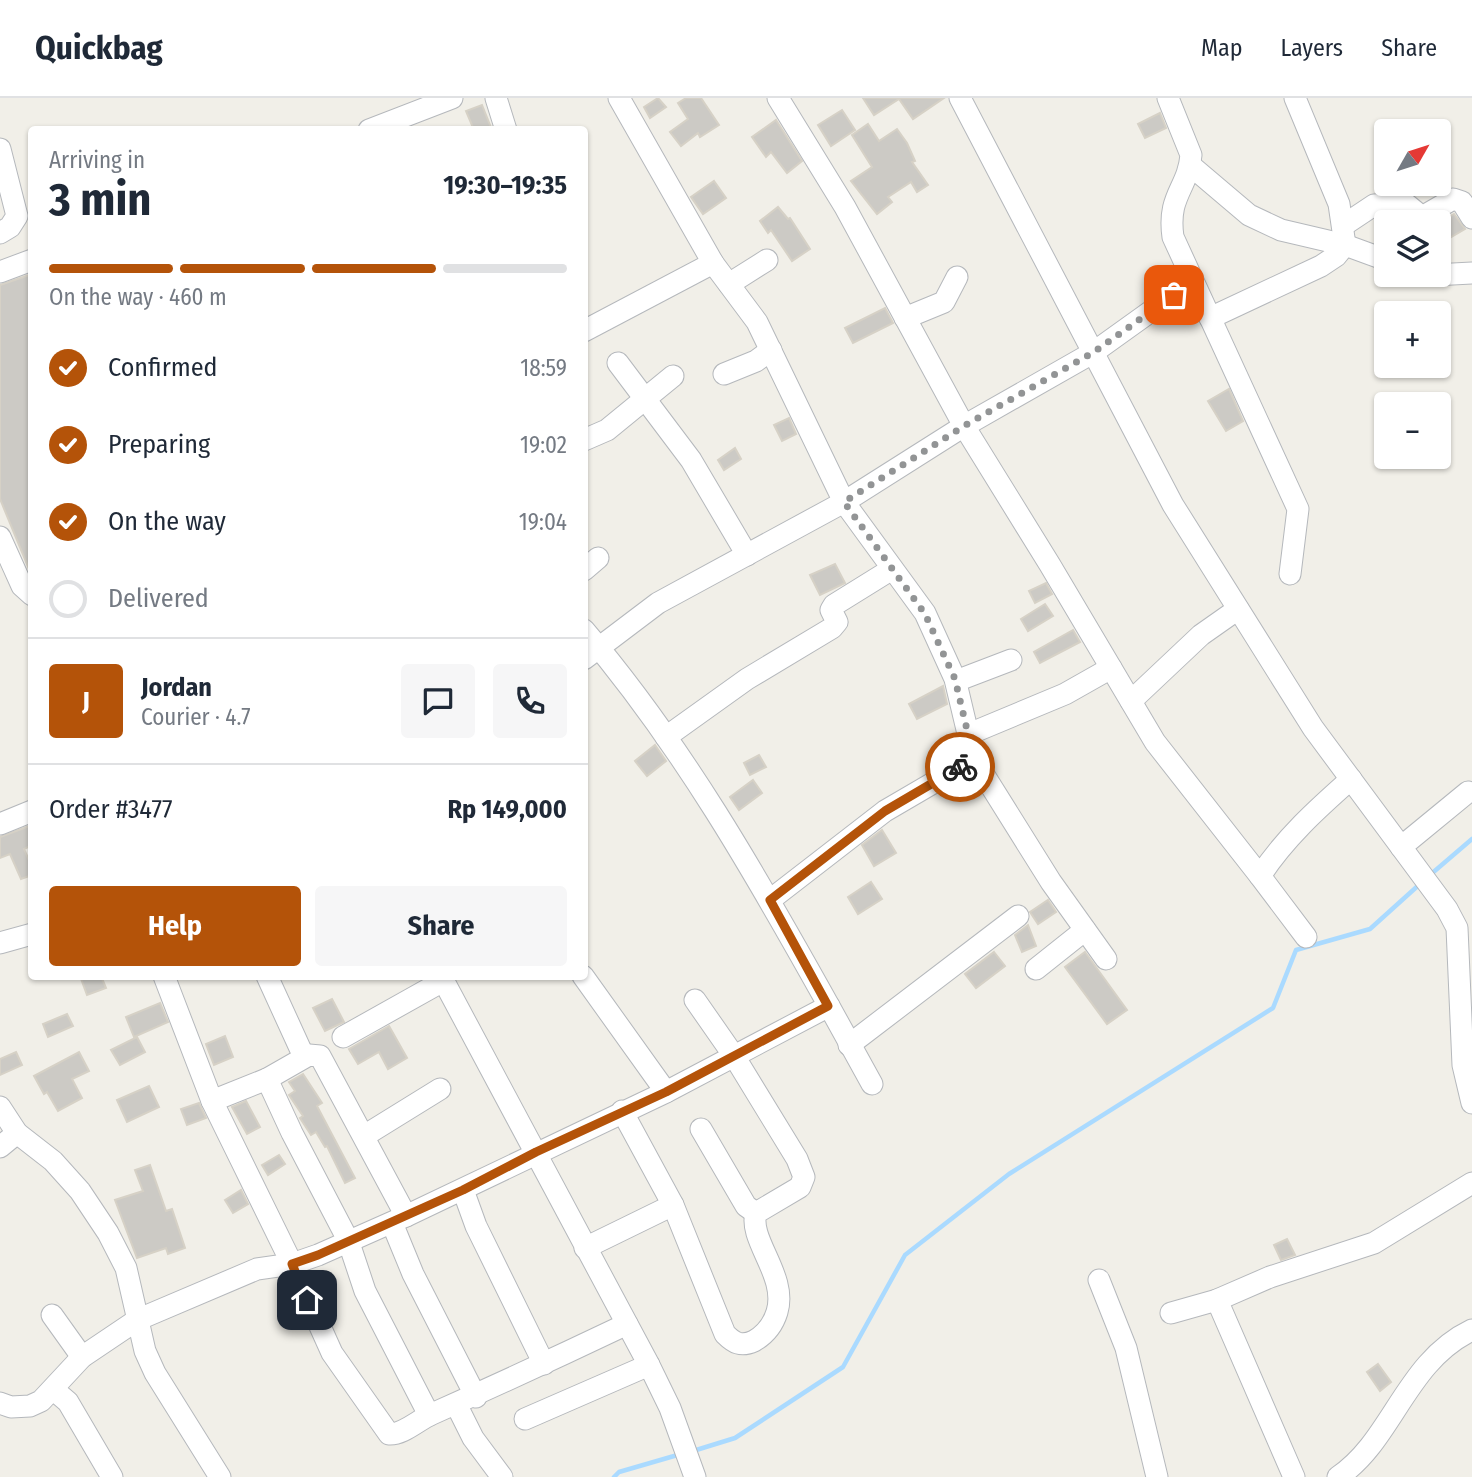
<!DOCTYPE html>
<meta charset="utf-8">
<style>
:root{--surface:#fff;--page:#f6f6f7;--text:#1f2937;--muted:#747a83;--line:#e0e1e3;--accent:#b45309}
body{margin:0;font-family:"Fira Sans Condensed",sans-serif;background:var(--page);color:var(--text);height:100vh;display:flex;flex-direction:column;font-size:26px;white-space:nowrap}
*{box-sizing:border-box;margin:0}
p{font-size:23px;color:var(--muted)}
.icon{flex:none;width:38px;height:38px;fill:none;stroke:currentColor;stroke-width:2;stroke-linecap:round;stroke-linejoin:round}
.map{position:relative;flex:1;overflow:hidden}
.side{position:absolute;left:28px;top:28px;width:560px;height:854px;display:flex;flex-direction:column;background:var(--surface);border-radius:7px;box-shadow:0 2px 5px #0004}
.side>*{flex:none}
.needle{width:46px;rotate:51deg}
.buttons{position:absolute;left:1374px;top:21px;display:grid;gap:14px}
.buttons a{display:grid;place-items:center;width:77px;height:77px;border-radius:7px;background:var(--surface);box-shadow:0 2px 5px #0004;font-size:35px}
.pin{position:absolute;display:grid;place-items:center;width:60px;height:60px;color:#fff;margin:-30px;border-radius:14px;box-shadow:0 4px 10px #0006}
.courier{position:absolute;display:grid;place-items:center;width:70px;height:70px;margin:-35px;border:5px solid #b45309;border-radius:50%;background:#fff;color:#222;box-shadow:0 2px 9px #0007}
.head em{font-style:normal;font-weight:700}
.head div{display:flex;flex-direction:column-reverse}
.head{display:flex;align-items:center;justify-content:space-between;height:119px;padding:0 21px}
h1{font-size:46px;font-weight:700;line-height:52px}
.bar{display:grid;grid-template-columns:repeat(4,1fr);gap:10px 7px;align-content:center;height:84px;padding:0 21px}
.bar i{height:9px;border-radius:5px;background:var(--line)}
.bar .selected{background:var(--accent)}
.bar p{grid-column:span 4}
.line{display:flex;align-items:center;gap:18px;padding:0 21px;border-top:2px solid var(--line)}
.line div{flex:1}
.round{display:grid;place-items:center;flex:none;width:74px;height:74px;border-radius:7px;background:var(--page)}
ol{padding:0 21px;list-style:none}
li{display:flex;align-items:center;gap:21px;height:77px}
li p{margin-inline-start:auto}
li .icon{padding:7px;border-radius:50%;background:var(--accent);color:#fff;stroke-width:4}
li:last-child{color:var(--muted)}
li i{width:38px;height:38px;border:4px solid var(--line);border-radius:50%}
.cta{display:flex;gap:14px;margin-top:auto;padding:14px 21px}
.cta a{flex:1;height:80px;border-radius:7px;background:var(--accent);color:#fff;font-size:28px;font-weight:700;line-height:80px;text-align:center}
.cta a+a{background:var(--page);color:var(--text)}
header{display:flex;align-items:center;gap:42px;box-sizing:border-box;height:98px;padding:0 35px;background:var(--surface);border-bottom:2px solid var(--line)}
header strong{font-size:33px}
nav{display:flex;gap:38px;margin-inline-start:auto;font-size:24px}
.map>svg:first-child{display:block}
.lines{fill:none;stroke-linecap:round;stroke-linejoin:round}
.stream{stroke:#aadaff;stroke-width:4.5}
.building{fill:#cccac5;stroke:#d6d1c6;stroke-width:2}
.minor-casing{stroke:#b5b8bc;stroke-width:23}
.minor{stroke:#fff;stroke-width:21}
.done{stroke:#929495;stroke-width:7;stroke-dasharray:0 12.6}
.route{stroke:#b45309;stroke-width:9}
</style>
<header>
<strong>Quickbag</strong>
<nav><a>Map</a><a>Layers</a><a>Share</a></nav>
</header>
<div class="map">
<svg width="1472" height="1379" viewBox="0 0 1472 1379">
<rect width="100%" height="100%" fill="#f1efe8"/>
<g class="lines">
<!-- stream -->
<g class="stream">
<polyline points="1430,777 1472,741"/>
<polyline points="693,1353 735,1340 843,1269 905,1157 1009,1076 1273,910 1296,852 1370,831 1421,785"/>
<polyline points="614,1379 619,1374 681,1356"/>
</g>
</g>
<!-- building -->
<g class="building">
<polygon points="658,0 666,9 650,20 644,9"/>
<polygon points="686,0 701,0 719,27 700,39 698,35 681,48 670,34 688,21 678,5"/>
<polygon points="863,0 944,0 913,21 899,1 874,17"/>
<polygon points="482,7 492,32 474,32 466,13"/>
<polygon points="842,12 855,32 831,48 818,27"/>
<polygon points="1160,15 1166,30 1145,40 1138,26"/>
<polygon points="776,22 802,63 787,75 771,54 766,59 752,39"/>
<polygon points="868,26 879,43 897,31 907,45 915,63 912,64 928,87 917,94 911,84 888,99 892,104 877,116 851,83 872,69 852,37"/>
<polygon points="714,83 726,100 703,116 691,99"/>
<polygon points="778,109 788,121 790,120 810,151 792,163 771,132 768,135 760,123"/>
<polygon points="1454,116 1465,131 1446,142 1438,125"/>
<polygon points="32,176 32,476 31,476 0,401 0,187"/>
<polygon points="885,210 893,225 853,245 845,230"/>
<polygon points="1229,291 1243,323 1226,333 1208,303"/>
<polygon points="789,320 796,336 782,343 774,327"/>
<polygon points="735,350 741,361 724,372 718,362"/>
<polygon points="835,466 845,485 820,497 810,477"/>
<polygon points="1046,485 1052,496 1035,505 1029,493"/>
<polygon points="1045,506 1053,518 1028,533 1021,521"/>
<polygon points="1073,532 1080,544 1040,565 1034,554"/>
<polygon points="943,588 947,606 917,621 909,606"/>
<polygon points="655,647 666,663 647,678 635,663"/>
<polygon points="759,657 766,669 750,677 744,665"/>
<polygon points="753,682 762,695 739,712 730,699"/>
<polygon points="32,727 32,750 30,748 24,751 32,769 32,777 21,781 10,756 0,760 0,739"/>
<polygon points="882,732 896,755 874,768 862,747"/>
<polygon points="871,784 882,801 858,816 848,799"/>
<polygon points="1048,802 1056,814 1038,826 1030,814"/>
<polygon points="1028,827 1036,848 1022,854 1015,837"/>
<polygon points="994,854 1005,868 976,890 965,876"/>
<polygon points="1085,854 1127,912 1107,926 1065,869"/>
<polygon points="80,878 101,878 106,890 87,897"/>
<polygon points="332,901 344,924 325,933 313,910"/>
<polygon points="160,905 168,924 134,939 126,919"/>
<polygon points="67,916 73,928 48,939 43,926"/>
<polygon points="389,928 407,960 388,971 379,954 358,966 349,951"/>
<polygon points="225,938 233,959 214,967 206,946"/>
<polygon points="137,939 145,954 120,967 111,952"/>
<polygon points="16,954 22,967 0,977 0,961"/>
<polygon points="79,954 89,973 72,981 82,1000 58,1013 47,994 44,996 34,978"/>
<polygon points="303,976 322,1005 317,1008 355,1080 345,1085 327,1048 325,1049 316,1034 311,1037 300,1020 303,1018 289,997 295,993 289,984"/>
<polygon points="149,988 159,1009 127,1024 117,1002"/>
<polygon points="246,1003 260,1029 247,1036 232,1009"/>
<polygon points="199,1005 206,1020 187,1027 181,1011"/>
<polygon points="279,1057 285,1066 268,1077 262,1067"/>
<polygon points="150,1067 166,1113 172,1111 185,1150 168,1156 166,1150 137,1160 115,1102 143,1093 135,1072"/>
<polygon points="241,1092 248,1106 233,1115 225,1102"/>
<polygon points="1287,1141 1295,1157 1281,1162 1274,1147"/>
<polygon points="1378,1266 1391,1284 1380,1293 1367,1274"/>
</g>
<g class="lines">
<defs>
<g id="minor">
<polyline points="496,0 506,32"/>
<polyline points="619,0 713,165 757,224 844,404 925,515 955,581 974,661 1051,784 1106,861"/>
<path d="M778 0 845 109 964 328 1050 467 1155 644 1260 778C1285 740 1317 711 1351 681"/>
<polyline points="960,0 1173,407 1313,630 1447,811 1457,830 1463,967 1472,1005"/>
<path d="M1168 0 1191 57C1188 91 1167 97 1173 139L1298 411 1290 476"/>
<polyline points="369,32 452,0"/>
<polyline points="0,51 17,118 10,129 0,135"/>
<polyline points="1190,67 1249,117 1281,132 1345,147 1386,162"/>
<polyline points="1344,127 1374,107 1405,105 1422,119 1453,101 1462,104 1472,120"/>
<polyline points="0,174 32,162"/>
<polyline points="1434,177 1472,175"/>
<polyline points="729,186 767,162"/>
<polyline points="905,220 944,204 957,179"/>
<polyline points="1210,220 1321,168 1336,158 1345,147 1339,106 1295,0"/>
<polyline points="584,233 713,165"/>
<polyline points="618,265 691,362 747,457"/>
<polyline points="724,276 756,263 771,252"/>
<polyline points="584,342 607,332 673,278"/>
<polyline points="0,439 22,488 32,497"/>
<polyline points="584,472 598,460"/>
<polyline points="584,561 658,505 844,404 964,328 1094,254 1193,183"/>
<polyline points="956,583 1011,562"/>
<polyline points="1131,603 1201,537 1238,511"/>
<polyline points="969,636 1065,596 1111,570"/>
<polyline points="666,639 747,581 832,530 837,524 831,512 834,507 892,471"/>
<polyline points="0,726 32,713"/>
<polyline points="1401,749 1468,694"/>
<polyline points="1260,778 1306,839"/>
<polyline points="770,802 885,713 974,661"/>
<polyline points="0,845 32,836"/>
<polyline points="1036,871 1085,832"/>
<path d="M164 878 212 1003 292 1166 332 1255 389 1336C403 1337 418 1322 432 1316 497 1287 562 1257 627 1226"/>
<polyline points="267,878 304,959"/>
<polyline points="441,878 649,1267 670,1310 695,1379"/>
<polyline points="583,878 666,994"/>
<polyline points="829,908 872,986"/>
<polyline points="343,939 443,883"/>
<polyline points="849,947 1018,818"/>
<polyline points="267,981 292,1035 348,1142 365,1193 429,1317"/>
<polyline points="212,1003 267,981 309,957 320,958 406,1118"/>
<polyline points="0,1009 17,1035 53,1063 80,1093 108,1135 126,1170 145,1253 155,1275 220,1379"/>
<path d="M622 1013 673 1107 725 1236C734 1245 741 1249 754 1243 766 1236 773 1227 777 1214 788 1178 748 1142 756 1115L800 1089 804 1079 797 1061 734 958 695 902"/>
<polyline points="701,1031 746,1108 756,1115"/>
<polyline points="364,1038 440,991"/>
<polyline points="0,1049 17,1035"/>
<polyline points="463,1092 476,1128 544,1266"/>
<polyline points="392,1125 413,1176 476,1299"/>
<polyline points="585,1150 673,1107"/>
<polyline points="1099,1182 1126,1250 1157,1379"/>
<polyline points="1217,1202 1294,1379"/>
<polyline points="1171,1215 1217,1202 1270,1179 1374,1145 1472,1085"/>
<polyline points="52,1217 82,1259"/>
<polyline points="54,1292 68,1304 112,1379"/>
<path d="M0 1305 11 1309 30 1308 41 1303 82 1259 137 1222 257 1171 292 1166 318 1157 406 1118 666 994 829 908C756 777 682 647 584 532"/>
<polyline points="456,1306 473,1340 502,1379"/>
<polyline points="525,1321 649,1267"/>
<path d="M1338 1379C1393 1342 1405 1264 1472 1232"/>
</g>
</defs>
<!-- minor casing -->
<use href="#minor" class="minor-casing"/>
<!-- minor -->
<use href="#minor" class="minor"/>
</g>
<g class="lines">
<!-- done -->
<polyline class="done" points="960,669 974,661 955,581 925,516 844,404 964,328 1094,254 1174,197"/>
<!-- route -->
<polyline class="route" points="307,1202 292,1166 318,1157 463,1092 536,1054 666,994 828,908 770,802 885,713 960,669"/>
</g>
</svg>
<div class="buttons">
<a><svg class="needle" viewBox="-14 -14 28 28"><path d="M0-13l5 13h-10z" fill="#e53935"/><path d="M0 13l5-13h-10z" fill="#747a83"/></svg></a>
<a><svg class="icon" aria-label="layers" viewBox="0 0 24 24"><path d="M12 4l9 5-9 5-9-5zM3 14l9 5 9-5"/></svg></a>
<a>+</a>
<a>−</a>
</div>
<div class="pin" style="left:1174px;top:197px;background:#ea580c"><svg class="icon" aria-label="bag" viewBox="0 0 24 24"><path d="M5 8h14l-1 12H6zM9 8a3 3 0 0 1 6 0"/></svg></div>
<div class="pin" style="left:307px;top:1202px;background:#1f2937"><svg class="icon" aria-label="home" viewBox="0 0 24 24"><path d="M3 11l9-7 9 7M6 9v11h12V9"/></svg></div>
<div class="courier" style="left:960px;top:669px"><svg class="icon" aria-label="bike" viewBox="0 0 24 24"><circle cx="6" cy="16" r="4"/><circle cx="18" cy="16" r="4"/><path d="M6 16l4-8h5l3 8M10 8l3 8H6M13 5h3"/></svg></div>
<section class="side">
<div class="head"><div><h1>3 min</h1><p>Arriving in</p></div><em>19:30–19:35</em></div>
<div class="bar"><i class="selected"></i><i class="selected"></i><i class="selected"></i><i></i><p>On the way · 460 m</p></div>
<ol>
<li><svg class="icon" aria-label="check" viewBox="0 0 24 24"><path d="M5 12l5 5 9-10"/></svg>Confirmed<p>18:59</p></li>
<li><svg class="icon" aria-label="check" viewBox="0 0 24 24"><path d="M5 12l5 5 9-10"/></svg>Preparing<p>19:02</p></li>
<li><svg class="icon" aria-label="check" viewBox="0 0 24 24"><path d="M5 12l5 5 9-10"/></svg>On the way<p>19:04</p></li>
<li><i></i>Delivered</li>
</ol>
<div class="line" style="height:126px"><b class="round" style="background:var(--accent);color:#fff">J</b><div><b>Jordan</b><p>Courier · 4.7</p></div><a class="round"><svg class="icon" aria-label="chat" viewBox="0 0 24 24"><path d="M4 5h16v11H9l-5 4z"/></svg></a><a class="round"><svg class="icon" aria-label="phone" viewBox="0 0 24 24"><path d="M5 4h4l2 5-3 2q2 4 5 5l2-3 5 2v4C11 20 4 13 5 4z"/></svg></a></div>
<div class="line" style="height:91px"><div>Order #3477</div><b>Rp 149,000</b></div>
<div class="cta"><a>Help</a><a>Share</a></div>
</section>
</div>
